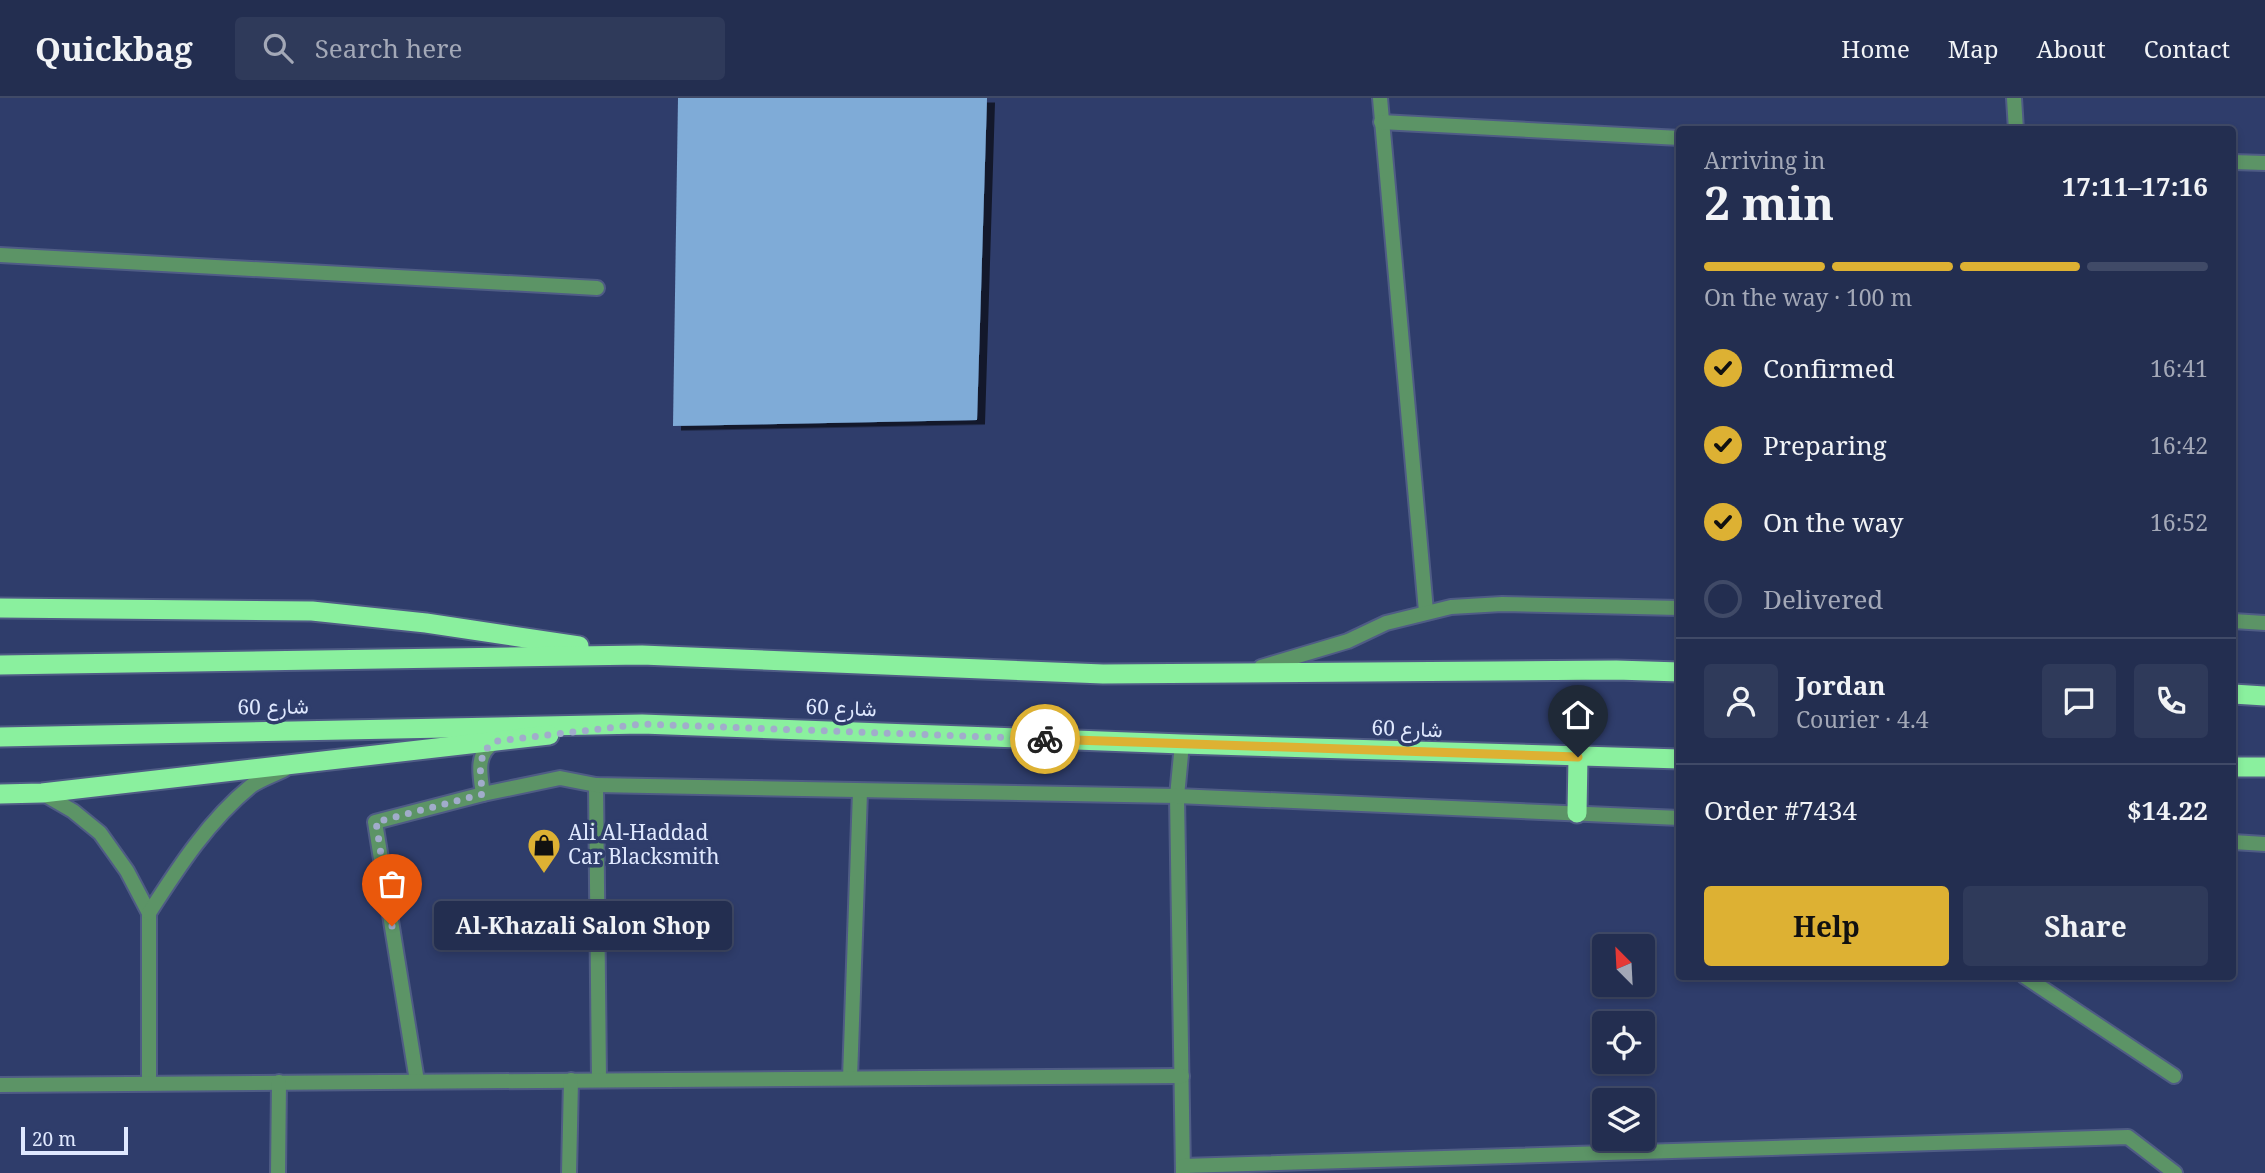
<!DOCTYPE html>
<meta charset="utf-8">
<style>
:root{--surface:#232e50;--page:#2f3a5a;--text:#f1f3f6;--muted:#a3a8b7;--line:#404a67;--accent:#ddb133}
body{margin:0;font-family:"Noto Serif",Vazirmatn,serif;background:var(--page);color:var(--text);height:100vh;display:flex;flex-direction:column;font-size:26px;white-space:nowrap}
*{box-sizing:border-box;margin:0}
p{font-size:23px;color:var(--muted)}
.icon{flex:none;width:38px;height:38px;fill:none;stroke:currentColor;stroke-width:2;stroke-linecap:round;stroke-linejoin:round}
.map{position:relative;flex:1;overflow:hidden}
.details{position:absolute;left:1676px;top:28px;width:560px;height:854px;display:flex;flex-direction:column;background:var(--surface);border-radius:7px;box-shadow:0 4px 10px #0003,0 0 0 2px var(--line)}
.details>*{flex:none}
.needle{width:46px;rotate:336deg}
.buttons{position:absolute;left:1592px;top:836px;display:grid;gap:14px}
.buttons a{display:grid;place-items:center;width:63px;height:63px;border-radius:7px;background:var(--surface);box-shadow:0 4px 10px #0003,0 0 0 2px var(--line);font-size:35px}
.scale{position:absolute;left:21px;bottom:18px;width:107px;box-sizing:border-box;padding-left:7px;border:4px solid #dfe8fe;border-top:0;font-size:19px;line-height:24px;white-space:nowrap;color:#dfe8fe;-webkit-text-stroke:5px #2f3d6b;paint-order:stroke}
.pin{position:absolute;display:grid;place-items:center;width:60px;height:60px;color:#fff;margin:-72px -30px;border-radius:50% 50% 50% 0;rotate:-45deg;box-shadow:0 0 7px #0007}
.pin .icon{rotate:45deg}
.courier{position:absolute;display:grid;place-items:center;width:70px;height:70px;margin:-35px;border:5px solid #ddb133;border-radius:50%;background:#fff;color:#222;box-shadow:0 2px 9px #0007}
.bubble{position:absolute;height:49px;border-radius:7px;background:var(--surface);box-shadow:0 4px 10px #0003,0 0 0 2px var(--line);font-size:23px;font-weight:700;line-height:49px;text-align:center}
.head em{font-style:normal;font-weight:700}
.head div{display:flex;flex-direction:column-reverse}
.head{display:flex;align-items:center;justify-content:space-between;height:119px;padding:0 28px}
h1{font-size:46px;font-weight:700;line-height:52px}
.bar{display:grid;grid-template-columns:repeat(4,1fr);gap:10px 7px;align-content:center;height:84px;padding:0 28px}
.bar i{height:9px;border-radius:5px;background:var(--line)}
.bar .selected{background:var(--accent)}
.bar p{grid-column:span 4}
.line{display:flex;align-items:center;gap:18px;padding:0 28px;border-top:2px solid var(--line)}
.line div{flex:1}
.round{display:grid;place-items:center;flex:none;width:74px;height:74px;border-radius:7px;background:var(--page)}
ol{padding:0 28px;list-style:none}
li{display:flex;align-items:center;gap:21px;height:77px}
li p{margin-inline-start:auto}
li .icon{padding:7px;border-radius:50%;background:var(--accent);color:#111;stroke-width:4}
li:last-child{color:var(--muted)}
li i{width:38px;height:38px;border:4px solid var(--line);border-radius:50%}
.cta{display:flex;gap:14px;margin-top:auto;padding:14px 28px}
.cta a{flex:1;height:80px;border-radius:7px;background:var(--accent);color:#111;font-size:28px;font-weight:700;line-height:80px;text-align:center}
.cta a+a{background:var(--page);color:var(--text)}
header{display:flex;align-items:center;gap:42px;box-sizing:border-box;height:98px;padding:0 35px;background:var(--surface);border-bottom:2px solid var(--line)}
header strong{font-size:33px}
nav{display:flex;gap:38px;margin-inline-start:auto;font-size:24px}
.search{width:490px;height:63px;background:var(--page);display:flex;align-items:center;gap:18px;box-sizing:border-box;padding:0 24px;border-radius:7px;color:var(--muted);font-size:26px}
.map>svg:first-child{display:block}
.building{fill:#7fabd7;filter:url(#shadow)}
.lines{fill:none;stroke-linecap:round;stroke-linejoin:round}
.service-casing{stroke:#4f5c85;stroke-width:18}
.minor-casing{stroke:#4f5c85;stroke-width:18}
.trunk-casing{stroke:#4f5c85;stroke-width:23}
.service{stroke:#5c9466;stroke-width:14}
.minor{stroke:#5c9466;stroke-width:14}
.trunk{stroke:#8af09e;stroke-width:19}
.done{stroke:#a1accb;stroke-width:7;stroke-dasharray:0 12.6}
.route{stroke:#ddb133;stroke-width:9}
.labels{text-anchor:middle;stroke-width:7;stroke-linejoin:round;paint-order:stroke}
.street-label{font-size:21px;fill:#dfe8fe;stroke:#2f3d6b}
.poi-label{font-size:21px;fill:#dfe8fe;stroke:#2f3d6b;text-anchor:start}
</style>
<header>
<strong>Quickbag</strong>
<div class="search"><svg class="icon" aria-label="search" viewBox="0 0 24 24"><circle cx="10" cy="10" r="6"/><path d="M15 15l6 6"/></svg>Search here</div>
<nav><a>Home</a><a>Map</a><a>About</a><a>Contact</a></nav>
</header>
<div class="map">
<svg width="2265" height="1075" viewBox="0 0 2265 1075">
<defs>
<filter id="shadow"><feDropShadow dx="8" dy="4.5" stdDeviation="0" flood-color="#0009"/></filter>
</defs>
<rect width="100%" height="100%" fill="#2f3d6b"/>
<!-- building -->
<polygon class="building" points="678,0 987,0 977,322 673,328"/>
<g class="lines">
<defs>
<polyline id="service" points="2024,878 2174,978"/>
<g id="minor">
<polyline points="1380,0 1426,513"/>
<polyline points="2014,0 2016,32"/>
<polyline points="1381,24 1680,40"/>
<polyline points="2233,64 2265,65"/>
<polyline points="0,157 597,190"/>
<polyline points="2233,523 2265,525"/>
<polyline points="1261,569 1348,543 1386,525 1451,509 1502,506 1680,510"/>
<polyline points="1182,646 1177,698 1183,1075"/>
<polyline points="596,687 599,982"/>
<polyline points="42,695 73,713 100,735 127,773 149,815 149,985"/>
<path d="M483 696C480 676 475 655 495 644"/>
<polyline points="2233,744 2265,746"/>
<path d="M149 815C178 770 209 722 251 688 261 681 274 677 285 671"/>
<polyline points="850,980 860,694"/>
<polyline points="417,983 375,724 483,696 560,680 596,687 1177,698 1680,720"/>
<polyline points="0,987 1182,978"/>
<polyline points="1183,1068 2128,1039 2175,1075"/>
<polyline points="278,1075 279,984"/>
<polyline points="569,1075 571,982"/>
</g>
<g id="trunk">
<polyline points="0,510 312,513 426,525 579,548"/>
<polyline points="0,567 642,557 1103,576 1616,572 1680,574"/>
<polyline points="2233,596 2265,598"/>
<polyline points="0,639 642,626 1182,646 1680,661"/>
<polyline points="2233,669 2265,669"/>
<polyline points="0,696 42,695 549,637"/>
<polyline points="1577,715 1578,659"/>
</g>
</defs>
<!-- service casing -->
<use href="#service" class="service-casing"/>
<!-- minor casing -->
<use href="#minor" class="minor-casing"/>
<!-- trunk casing -->
<use href="#trunk" class="trunk-casing"/>
<!-- service -->
<use href="#service" class="service"/>
<!-- minor -->
<use href="#minor" class="minor"/>
<!-- trunk -->
<use href="#trunk" class="trunk"/>
</g>
<g class="lines">
<!-- done -->
<polyline class="done" points="392,828 376,724 483,696 480,676 483,653 497,643 642,626 1045,641"/>
<!-- route -->
<polyline class="route" points="1045,641 1578,659"/>
</g>
<!-- icons -->
<defs>
<symbol id="shop-pin" viewBox="-11 -11 22 30"><path d="M0 17L-7.5 6A9.5 9.5 0 1 1 7.5 6Z" fill="#ddb133" stroke="#2f3d6b"/><path d="M-5-2.5h2.3a2.7 3.5 0 0 1 5.4 0H5L5.5 6h-11ZM-1.5-2.5h3a1.5 2.3 0 0 0-3 0Z" fill="#111"/></symbol>
</defs>
<g fill-rule="evenodd">
<use href="#shop-pin" x="525" y="728" width="38" height="52"/>
</g>
<g class="labels">
<!-- street labels -->
<g class="street-label">
<text transform="translate(273 609) rotate(-1)" y="7">شارع 60</text>
<text transform="translate(841 610) rotate(2)" y="7">شارع 60</text>
<text transform="translate(1407 631) rotate(2)" y="7">شارع 60</text>
</g>
<!-- poi labels -->
<g class="poi-label">
<text x="568" y="742">Ali Al-Haddad<tspan x="568" dy="24">Car Blacksmith</tspan></text>
</g>
</g>
</svg>
<div class="buttons">
<a><svg class="needle" viewBox="-14 -14 28 28"><path d="M0-13l5 13h-10z" fill="#e53935"/><path d="M0 13l5-13h-10z" fill="#a3a8b7"/></svg></a>
<a><svg class="icon" aria-label="locate" viewBox="0 0 24 24"><circle cx="12" cy="12" r="6"/><path d="M12 2v4M12 18v4M2 12h4M18 12h4"/></svg></a>
<a><svg class="icon" aria-label="layers" viewBox="0 0 24 24"><path d="M12 4l9 5-9 5-9-5zM3 14l9 5 9-5"/></svg></a>
</div>
<div class="scale">20 m</div>
<div class="pin" style="left:392px;top:828px;background:#ea580c"><svg class="icon" aria-label="bag" viewBox="0 0 24 24"><path d="M5 8h14l-1 12H6zM9 8a3 3 0 0 1 6 0"/></svg></div>
<div class="pin" style="left:1578px;top:659px;background:#1f2937"><svg class="icon" aria-label="home" viewBox="0 0 24 24"><path d="M3 11l9-7 9 7M6 9v11h12V9"/></svg></div>
<div class="courier" style="left:1045px;top:641px"><svg class="icon" aria-label="bike" viewBox="0 0 24 24"><circle cx="6" cy="16" r="4"/><circle cx="18" cy="16" r="4"/><path d="M6 16l4-8h5l3 8M10 8l3 8H6M13 5h3"/></svg></div>
<div class="bubble" style="left:434px;top:803px;width:298px">Al-Khazali Salon Shop</div>
<section class="details">
<div class="head"><div><h1>2 min</h1><p>Arriving in</p></div><em>17:11–17:16</em></div>
<div class="bar"><i class="selected"></i><i class="selected"></i><i class="selected"></i><i></i><p>On the way · 100 m</p></div>
<ol>
<li><svg class="icon" aria-label="check" viewBox="0 0 24 24"><path d="M5 12l5 5 9-10"/></svg>Confirmed<p>16:41</p></li>
<li><svg class="icon" aria-label="check" viewBox="0 0 24 24"><path d="M5 12l5 5 9-10"/></svg>Preparing<p>16:42</p></li>
<li><svg class="icon" aria-label="check" viewBox="0 0 24 24"><path d="M5 12l5 5 9-10"/></svg>On the way<p>16:52</p></li>
<li><i></i>Delivered</li>
</ol>
<div class="line" style="height:126px"><a class="round"><svg class="icon" aria-label="person" viewBox="0 0 24 24"><circle cx="12" cy="8" r="4"/><path d="M4 21q1-7 8-7t8 7"/></svg></a><div><b>Jordan</b><p>Courier · 4.4</p></div><a class="round"><svg class="icon" aria-label="chat" viewBox="0 0 24 24"><path d="M4 5h16v11H9l-5 4z"/></svg></a><a class="round"><svg class="icon" aria-label="phone" viewBox="0 0 24 24"><path d="M5 4h4l2 5-3 2q2 4 5 5l2-3 5 2v4C11 20 4 13 5 4z"/></svg></a></div>
<div class="line" style="height:91px"><div>Order #7434</div><b>$14.22</b></div>
<div class="cta"><a>Help</a><a>Share</a></div>
</section>
</div>
